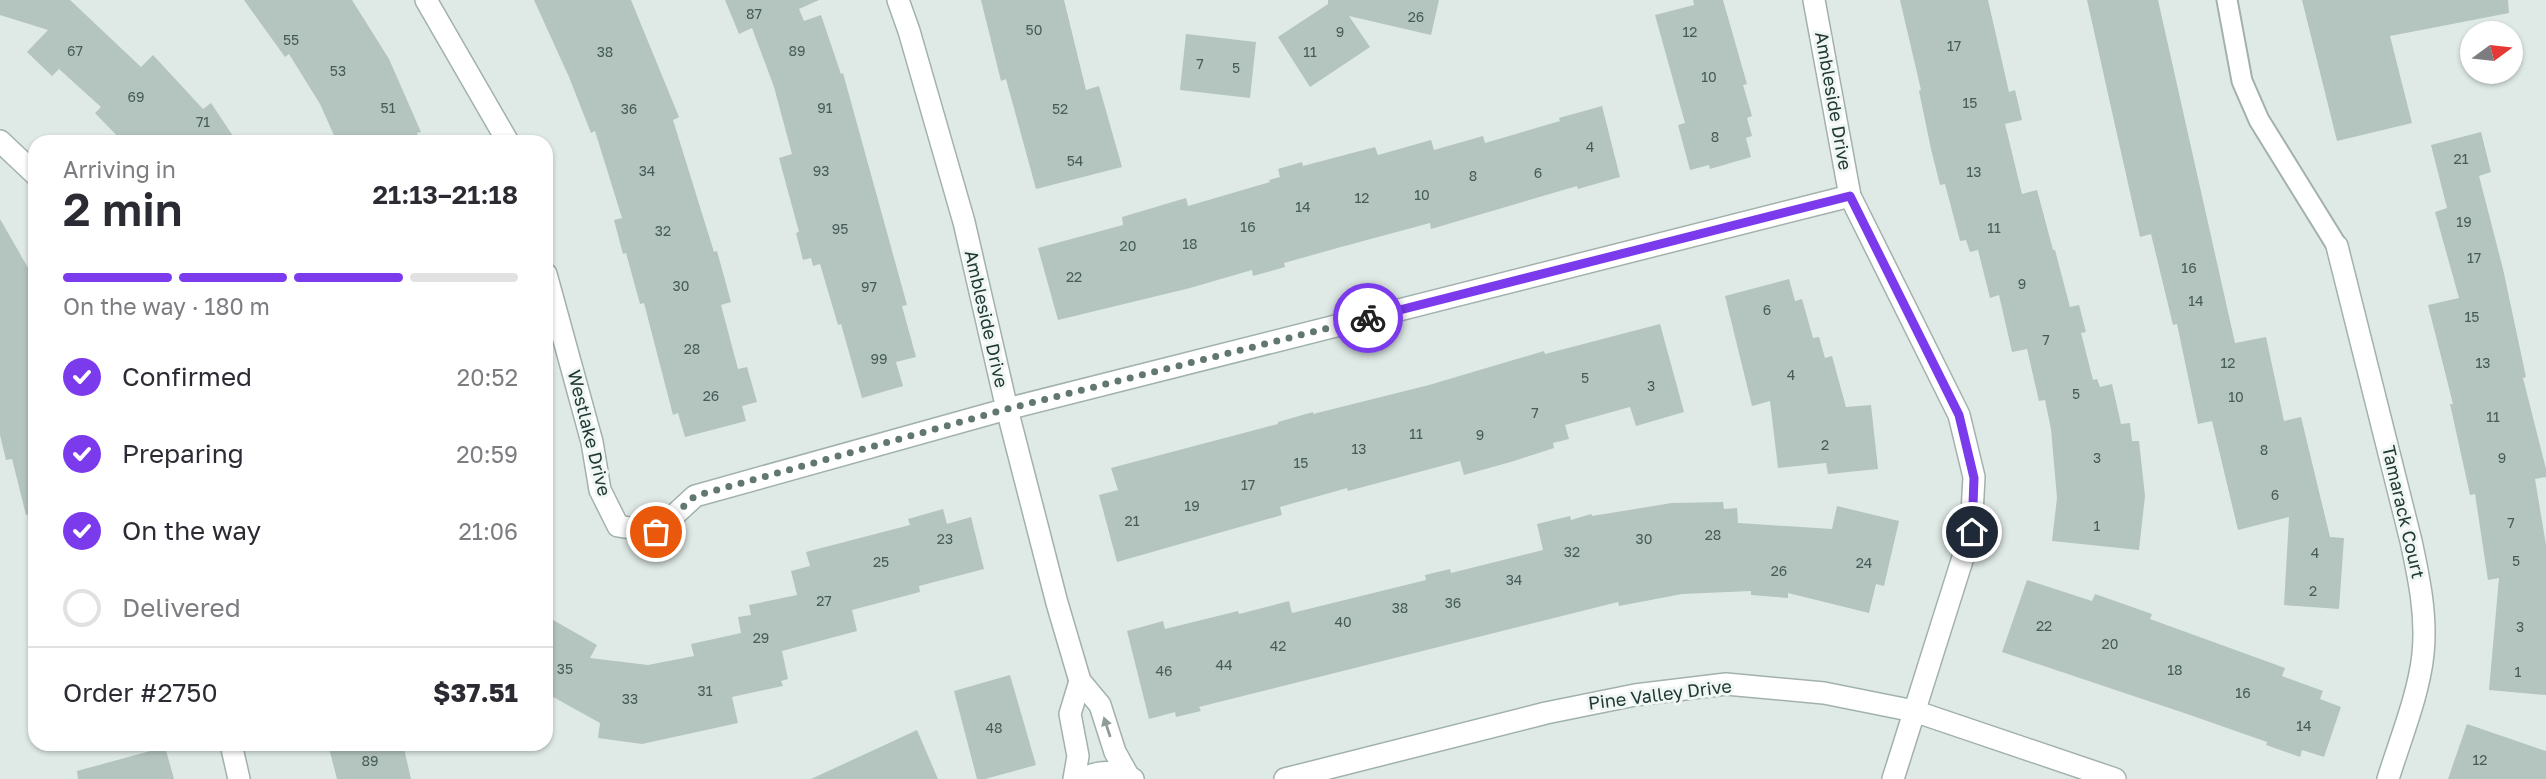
<!DOCTYPE html>
<meta charset="utf-8">
<style>
:root{--surface:#fff;--page:#f7f7f7;--text:#2b2b33;--muted:#7c7c81;--line:#e1e1e2;--accent:#7c3aed}
body{margin:0;font-family:"Golos Text",sans-serif;background:var(--page);color:var(--text);height:100vh;display:flex;flex-direction:column;font-size:26px;white-space:nowrap}
*{box-sizing:border-box;margin:0}
p{font-size:23px;color:var(--muted)}
.icon{flex:none;width:38px;height:38px;fill:none;stroke:currentColor;stroke-width:2;stroke-linecap:round;stroke-linejoin:round}
.map{position:relative;flex:1;overflow:hidden}
.panel{position:absolute;left:28px;top:135px;width:525px;height:616px;display:flex;flex-direction:column;background:var(--surface);border-radius:21px;box-shadow:0 2px 5px #0004}
.panel>*{flex:none}
.needle{width:46px;rotate:75deg}
.fabs{position:absolute;left:2460px;top:21px;display:grid;gap:14px}
.fabs a{display:grid;place-items:center;width:63px;height:63px;border-radius:50%;background:var(--surface);box-shadow:0 2px 5px #0004;font-size:35px}
.pin{position:absolute;display:grid;place-items:center;width:60px;height:60px;color:#fff;margin:-30px;border:4px solid #fff;border-radius:50%;box-shadow:0 2px 7px #0007}
.courier{position:absolute;display:grid;place-items:center;width:70px;height:70px;margin:-35px;border:5px solid #7c3aed;border-radius:50%;background:#fff;color:#222;box-shadow:0 2px 9px #0007}
.summary em{font-style:normal;font-weight:600}
.summary div{display:flex;flex-direction:column-reverse}
.summary{display:flex;align-items:center;justify-content:space-between;height:119px;padding:0 35px}
h1{font-size:46px;font-weight:600;line-height:52px}
.bar{display:grid;grid-template-columns:repeat(4,1fr);gap:10px 7px;align-content:center;height:84px;padding:0 35px}
.bar i{height:9px;border-radius:5px;background:var(--line)}
.bar .active{background:var(--accent)}
.bar p{grid-column:span 4}
.line{display:flex;align-items:center;gap:18px;padding:0 35px;border-top:2px solid var(--line)}
.line div{flex:1}
ol{padding:0 35px;list-style:none}
li{display:flex;align-items:center;gap:21px;height:77px}
li p{margin-inline-start:auto}
li .icon{padding:7px;border-radius:50%;background:var(--accent);color:#fff;stroke-width:4}
li:last-child{color:var(--muted)}
li i{width:38px;height:38px;border:4px solid var(--line);border-radius:50%}
.map>svg:first-child{display:block}
.building{fill:#b4c4bf}
.lines{fill:none;stroke-linecap:round;stroke-linejoin:round}
.service-casing{stroke:#a2b1ad;stroke-width:23}
.minor-casing{stroke:#a2b1ad;stroke-width:24}
.service{stroke:#fff;stroke-width:19}
.minor{stroke:#fff;stroke-width:21}
.oneway{fill:#909c9a}
.done{stroke:#637772;stroke-width:7;stroke-dasharray:0 12.6}
.route{stroke:#7c3aed;stroke-width:9}
.labels{text-anchor:middle;stroke-width:6;stroke-linejoin:round;paint-order:stroke}
.number-label{font-size:14px;fill:#455c57}
.street-label{font-size:18px;fill:#203934;stroke:#eff6f3}
</style>
<div class="map">
<svg width="2546" height="779" viewBox="0 0 2546 779">
<rect width="100%" height="100%" fill="#dfeae6"/>
<!-- building -->
<g class="building">
<polygon points="0,0 70,0 141,67 153,55 203,109 211,103 237,142 123,142 95,113 101,107 59,69 52,76 27,52 48,30 0,15"/>
<polygon points="244,0 352,0 389,59 421,132 417,133 421,142 337,142 320,104 289,54 285,57"/>
<polygon points="534,0 631,0 679,117 673,120 714,252 717,251 731,302 721,305 738,369 747,367 757,402 742,406 746,421 685,437 678,413 673,415 644,303 640,304 626,253 623,254 614,220 622,218 595,131 591,133 569,77"/>
<polygon points="725,0 819,0 799,9 804,21 821,15 841,74 843,73 907,305 902,306 916,357 896,362 903,386 862,398 841,324 838,325 820,264 813,266 811,258 803,260 796,233 799,232 779,158 792,154 774,87 752,28 739,34"/>
<polygon points="981,0 1064,0 1086,90 1099,86 1122,167 1036,189 1006,79 1001,81"/>
<polygon points="1328,0 1439,0 1431,35 1349,16 1370,47 1310,87 1278,37 1328,4"/>
<polygon points="1693,0 1723,0 1747,84 1743,85 1752,116 1747,118 1752,136 1746,138 1751,157 1710,169 1709,165 1690,170 1678,125 1685,123 1655,15 1694,5"/>
<polygon points="1900,0 1988,0 2009,92 2015,90 2022,120 2005,124 2022,194 2037,190 2053,250 2055,250 2070,307 2079,305 2086,332 2081,333 2093,380 2097,379 2100,387 2112,384 2121,424 2130,423 2132,441 2139,441 2145,496 2139,550 2052,541 2057,498 2051,429 2045,400 2039,401 2027,349 2012,352 1999,295 1990,298 1978,250 1970,252 1966,240 1960,241 1945,184 1940,185 1931,149 1919,91 1921,90"/>
<polygon points="2087,0 2158,0 2235,343 2266,337 2284,421 2301,417 2330,537 2344,538 2339,609 2284,605 2289,517 2238,530 2212,421 2198,424 2177,324 2173,325 2151,234 2140,237"/>
<polygon points="2302,0 2508,0 2509,13 2390,36 2412,123 2337,141"/>
<polygon points="1186,34 1256,42 1250,98 1180,90"/>
<polygon points="1602,106 1620,177 1578,189 1577,186 1431,229 1430,223 1341,247 1284,263 1285,267 1253,276 1252,270 1190,288 1058,320 1038,248 1123,225 1122,217 1186,198 1188,206 1270,182 1269,180 1280,177 1278,169 1302,162 1303,166 1375,147 1378,155 1431,140 1434,150 1483,136 1485,143 1560,121 1559,118"/>
<polygon points="2481,132 2491,172 2479,176 2503,269 2526,377 2523,378 2546,469 2546,477 2535,479 2546,545 2546,695 2489,690 2499,578 2488,580 2475,494 2470,495 2450,404 2453,404 2428,305 2459,298 2435,212 2447,208 2431,145"/>
<polygon points="0,219 35,280 35,513 26,515 12,459 6,460 0,435"/>
<polygon points="1789,279 1795,301 1802,299 1813,338 1819,337 1825,358 1832,356 1846,407 1871,405 1878,469 1828,474 1826,463 1778,468 1770,401 1752,406 1725,296"/>
<polygon points="1660,324 1684,412 1636,426 1630,407 1565,425 1569,439 1553,443 1554,448 1514,461 1464,475 1460,461 1348,491 1347,488 1280,507 1282,515 1117,562 1099,495 1118,490 1111,468 1278,424 1278,422 1313,412 1313,414 1429,385 1544,351 1545,354"/>
<polygon points="1723,502 1724,509 1737,508 1738,523 1832,529 1837,506 1899,521 1884,586 1876,584 1869,613 1788,593 1788,598 1751,595 1751,591 1682,594 1619,606 1618,602 1199,707 1201,711 1176,717 1175,712 1149,719 1127,631 1163,621 1165,629 1238,611 1239,614 1289,601 1292,613 1426,580 1425,575 1450,569 1451,573 1543,550 1537,524 1570,516 1571,520 1591,514 1592,516 1672,503"/>
<polygon points="943,509 947,524 971,517 984,569 919,586 920,592 852,610 857,631 782,651 788,679 781,681 783,686 732,697 738,723 642,744 598,738 600,723 546,693 546,616 597,645 590,658 648,665 694,656 691,644 741,633 738,617 751,615 749,605 797,595 791,571 810,566 806,552 910,525 908,519"/>
<polygon points="2027,580 2092,601 2095,594 2152,614 2150,619 2285,668 2282,676 2323,691 2320,699 2341,707 2324,757 2302,750 2300,757 2266,745 2267,742 2190,715 2002,652"/>
<polygon points="1010,675 1036,765 985,779 977,779 954,691"/>
<polygon points="2467,724 2546,751 2546,779 2448,779"/>
<polygon points="917,730 938,779 811,779 889,743"/>
<polygon points="328,744 403,744 411,779 337,779"/>
<polygon points="165,747 174,779 78,779 77,771"/>
</g>
<g class="lines">
<defs>
<polyline id="service" points="2227,0 2242,81 2259,120 2337,246"/>
<g id="minor">
<polyline points="426,0 508,142"/>
<polyline points="898,0 909,31 964,222 1007,409 1057,603 1080,681 1100,705 1115,752 1129,777"/>
<polyline points="1814,0 1850,196 1959,415 1974,477 1971,532 1893,779"/>
<polyline points="0,141 35,174"/>
<path d="M2337 246 2411 541C2419 578 2427 616 2423 654 2419 694 2400 740 2388 779"/>
<polyline points="546,274 592,442 600,490 618,526 656,532 695,496 1007,409 1850,196"/>
<polyline points="231,744 239,779"/>
<polyline points="1074,779 1078,756 1070,714 1080,681"/>
<path d="M1083 779C1100 769 1116 771 1133 779"/>
<polyline points="1285,779 1546,713 1635,695 1726,684 1824,693 1914,711 2115,779"/>
</g>
</defs>
<!-- service casing -->
<use href="#service" class="service-casing"/>
<!-- minor casing -->
<use href="#minor" class="minor-casing"/>
<!-- service -->
<use href="#service" class="service"/>
<!-- minor -->
<use href="#minor" class="minor"/>
</g>
<!-- one-way arrows -->
<defs><path id="oneway-solid" d="M-6-.8H1V-3.2L6.5 0L1 3.2V.8H-6Z" transform="scale(1.75)"/></defs>
<use class="oneway" href="#oneway-solid" transform="translate(1107 727) rotate(-108)"/>
<g class="lines">
<!-- done -->
<polyline class="done" points="656,532 695,496 1007,409 1368,318"/>
<!-- route -->
<polyline class="route" points="1368,318 1850,196 1959,415 1974,478 1972,532"/>
</g>
<g class="labels">
<!-- number labels -->
<g class="number-label">
<text x="754" y="19">87</text>
<text x="1416" y="22">26</text>
<text x="1034" y="35">50</text>
<text x="1340" y="37">9</text>
<text x="1690" y="37">12</text>
<text x="291" y="45">55</text>
<text x="1954" y="51">17</text>
<text x="75" y="56">67</text>
<text x="797" y="56">89</text>
<text x="605" y="57">38</text>
<text x="1310" y="57">11</text>
<text x="1200" y="69">7</text>
<text x="1236" y="73">5</text>
<text x="338" y="76">53</text>
<text x="1709" y="82">10</text>
<text x="136" y="102">69</text>
<text x="1970" y="108">15</text>
<text x="388" y="113">51</text>
<text x="825" y="113">91</text>
<text x="629" y="114">36</text>
<text x="1060" y="114">52</text>
<text x="203" y="127">71</text>
<text x="1715" y="142">8</text>
<text x="1590" y="152">4</text>
<text x="2461" y="164">21</text>
<text x="1075" y="166">54</text>
<text x="647" y="176">34</text>
<text x="821" y="176">93</text>
<text x="1974" y="177">13</text>
<text x="1538" y="178">6</text>
<text x="1473" y="181">8</text>
<text x="1422" y="200">10</text>
<text x="1362" y="203">12</text>
<text x="1303" y="212">14</text>
<text x="2464" y="227">19</text>
<text x="1248" y="232">16</text>
<text x="1994" y="233">11</text>
<text x="840" y="234">95</text>
<text x="663" y="236">32</text>
<text x="1190" y="249">18</text>
<text x="1128" y="251">20</text>
<text x="2474" y="263">17</text>
<text x="2189" y="273">16</text>
<text x="1074" y="282">22</text>
<text x="2022" y="289">9</text>
<text x="681" y="291">30</text>
<text x="869" y="292">97</text>
<text x="2196" y="306">14</text>
<text x="1767" y="315">6</text>
<text x="2472" y="322">15</text>
<text x="2046" y="345">7</text>
<text x="692" y="354">28</text>
<text x="879" y="364">99</text>
<text x="2228" y="368">12</text>
<text x="2483" y="368">13</text>
<text x="1791" y="380">4</text>
<text x="1585" y="383">5</text>
<text x="1651" y="391">3</text>
<text x="2076" y="399">5</text>
<text x="711" y="401">26</text>
<text x="2236" y="402">10</text>
<text x="1535" y="418">7</text>
<text x="2493" y="422">11</text>
<text x="1416" y="439">11</text>
<text x="1480" y="440">9</text>
<text x="1825" y="450">2</text>
<text x="1359" y="454">13</text>
<text x="2264" y="455">8</text>
<text x="2097" y="463">3</text>
<text x="2502" y="463">9</text>
<text x="1301" y="468">15</text>
<text x="1248" y="490">17</text>
<text x="2275" y="500">6</text>
<text x="1192" y="511">19</text>
<text x="1132" y="526">21</text>
<text x="2511" y="528">7</text>
<text x="2097" y="531">1</text>
<text x="1713" y="540">28</text>
<text x="945" y="544">23</text>
<text x="1644" y="544">30</text>
<text x="1572" y="557">32</text>
<text x="2315" y="558">4</text>
<text x="2516" y="566">5</text>
<text x="881" y="567">25</text>
<text x="1864" y="568">24</text>
<text x="1779" y="576">26</text>
<text x="1514" y="585">34</text>
<text x="2313" y="596">2</text>
<text x="824" y="606">27</text>
<text x="1453" y="608">36</text>
<text x="1400" y="613">38</text>
<text x="1343" y="627">40</text>
<text x="2044" y="631">22</text>
<text x="2520" y="632">3</text>
<text x="761" y="643">29</text>
<text x="2110" y="649">20</text>
<text x="1278" y="651">42</text>
<text x="1224" y="670">44</text>
<text x="565" y="674">35</text>
<text x="2175" y="675">18</text>
<text x="1164" y="676">46</text>
<text x="2518" y="677">1</text>
<text x="705" y="696">31</text>
<text x="2243" y="698">16</text>
<text x="630" y="704">33</text>
<text x="2304" y="731">14</text>
<text x="994" y="733">48</text>
<text x="2480" y="765">12</text>
<text x="370" y="766">89</text>
</g>
<!-- street labels -->
<g class="street-label">
<text transform="translate(1833 101) rotate(80)" y="6">Ambleside Drive</text>
<text transform="translate(986 319) rotate(77)" y="6">Ambleside Drive</text>
<text transform="translate(589 433) rotate(76)" y="6">Westlake Drive</text>
<text transform="translate(2403 512) rotate(77)" y="6">Tamarack Court</text>
<text transform="translate(1660 695) rotate(-7)" y="6">Pine Valley Drive</text>
</g>
</g>
</svg>
<div class="fabs">
<a><svg class="needle" viewBox="-14 -14 28 28"><path d="M0-13l5 13h-10z" fill="#e53935"/><path d="M0 13l5-13h-10z" fill="#7c7c81"/></svg></a>
</div>
<div class="pin" style="left:656px;top:532px;background:#ea580c"><svg class="icon" aria-label="bag" viewBox="0 0 24 24"><path d="M5 8h14l-1 12H6zM9 8a3 3 0 0 1 6 0"/></svg></div>
<div class="pin" style="left:1972px;top:532px;background:#1f2937"><svg class="icon" aria-label="home" viewBox="0 0 24 24"><path d="M3 11l9-7 9 7M6 9v11h12V9"/></svg></div>
<div class="courier" style="left:1368px;top:318px"><svg class="icon" aria-label="bike" viewBox="0 0 24 24"><circle cx="6" cy="16" r="4"/><circle cx="18" cy="16" r="4"/><path d="M6 16l4-8h5l3 8M10 8l3 8H6M13 5h3"/></svg></div>
<section class="panel">
<div class="summary"><div><h1>2 min</h1><p>Arriving in</p></div><em>21:13–21:18</em></div>
<div class="bar"><i class="active"></i><i class="active"></i><i class="active"></i><i></i><p>On the way · 180 m</p></div>
<ol>
<li><svg class="icon" aria-label="check" viewBox="0 0 24 24"><path d="M5 12l5 5 9-10"/></svg>Confirmed<p>20:52</p></li>
<li><svg class="icon" aria-label="check" viewBox="0 0 24 24"><path d="M5 12l5 5 9-10"/></svg>Preparing<p>20:59</p></li>
<li><svg class="icon" aria-label="check" viewBox="0 0 24 24"><path d="M5 12l5 5 9-10"/></svg>On the way<p>21:06</p></li>
<li><i></i>Delivered</li>
</ol>
<div class="line" style="height:91px"><div>Order #2750</div><b>$37.51</b></div>
</section>
</div>
